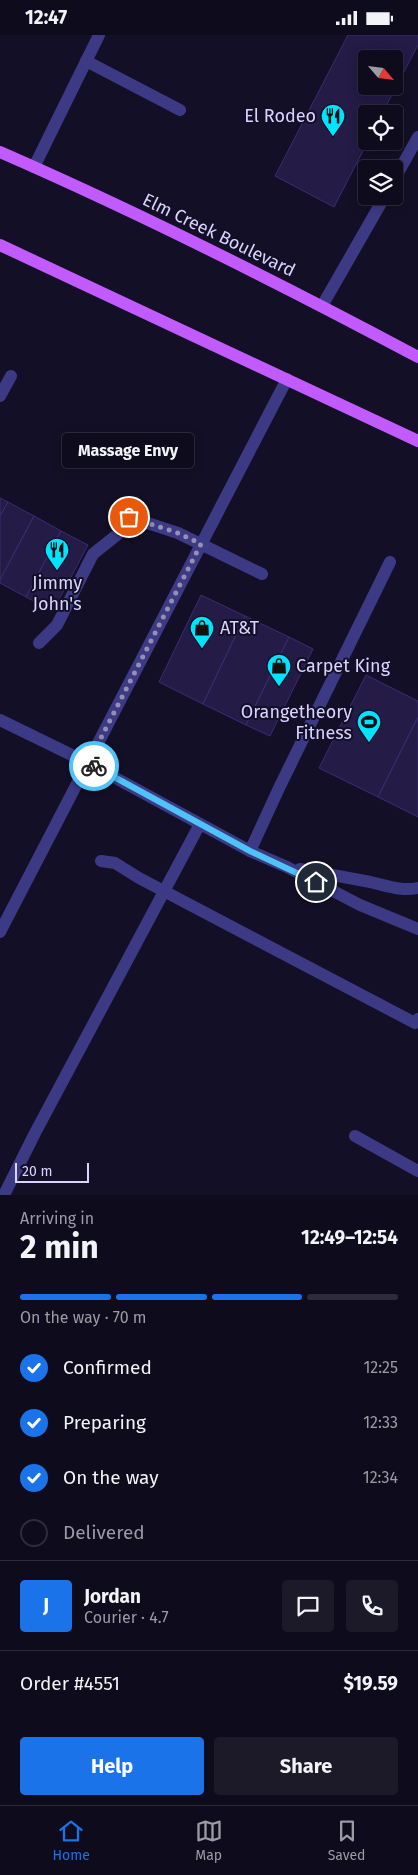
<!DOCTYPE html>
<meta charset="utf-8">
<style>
:root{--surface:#0e0b1c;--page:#1c1929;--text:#f1f3f6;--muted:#9b9ba3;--line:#2e2b3b;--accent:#1a73e8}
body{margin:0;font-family:"Fira Sans",sans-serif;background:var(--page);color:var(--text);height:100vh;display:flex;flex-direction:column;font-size:19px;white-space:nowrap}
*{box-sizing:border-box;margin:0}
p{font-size:16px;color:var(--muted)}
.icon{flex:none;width:28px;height:28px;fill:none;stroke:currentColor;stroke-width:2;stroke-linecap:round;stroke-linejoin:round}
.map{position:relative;height:1160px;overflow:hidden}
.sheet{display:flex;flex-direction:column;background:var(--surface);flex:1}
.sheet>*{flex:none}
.needle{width:32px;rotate:118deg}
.tools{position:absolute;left:358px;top:15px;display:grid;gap:10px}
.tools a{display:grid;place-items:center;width:45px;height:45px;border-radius:5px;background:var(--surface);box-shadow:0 2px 12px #0003,0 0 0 1px var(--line);font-size:25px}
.scale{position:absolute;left:15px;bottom:12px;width:74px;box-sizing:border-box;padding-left:5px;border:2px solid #d9d4ff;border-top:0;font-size:14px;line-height:18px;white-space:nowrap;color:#d9d4ff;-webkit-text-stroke:4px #130f26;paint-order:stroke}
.pin{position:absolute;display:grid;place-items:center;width:42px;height:42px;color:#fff;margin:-21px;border:2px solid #fff;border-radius:50%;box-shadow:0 1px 5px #0007}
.courier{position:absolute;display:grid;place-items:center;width:50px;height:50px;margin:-25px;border:4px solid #4fc3f7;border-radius:50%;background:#fff;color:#222;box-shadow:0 1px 6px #0007}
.bubble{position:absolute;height:35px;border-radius:5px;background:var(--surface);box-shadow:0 2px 12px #0003,0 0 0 1px var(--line);font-size:16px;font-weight:700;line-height:35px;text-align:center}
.overview em{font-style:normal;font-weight:700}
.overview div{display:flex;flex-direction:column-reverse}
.overview{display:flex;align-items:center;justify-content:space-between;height:85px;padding:0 20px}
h1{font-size:32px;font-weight:700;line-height:38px}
.bar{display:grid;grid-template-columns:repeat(4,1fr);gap:8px 5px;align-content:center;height:60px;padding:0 20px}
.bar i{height:6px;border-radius:4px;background:var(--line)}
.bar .selected{background:var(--accent)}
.bar p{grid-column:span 4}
.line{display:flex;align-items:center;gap:12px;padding:0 20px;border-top:1px solid var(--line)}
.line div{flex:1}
.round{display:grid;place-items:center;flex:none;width:52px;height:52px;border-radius:5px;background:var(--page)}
ol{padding:0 20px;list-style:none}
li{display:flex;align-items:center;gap:15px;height:55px}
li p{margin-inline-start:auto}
li .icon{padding:5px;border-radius:50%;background:var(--accent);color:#fff;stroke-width:4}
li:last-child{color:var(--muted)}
li i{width:28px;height:28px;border:2px solid var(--line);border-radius:50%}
.button{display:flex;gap:10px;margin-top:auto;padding:10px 20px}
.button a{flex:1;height:58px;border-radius:5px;background:var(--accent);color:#fff;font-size:20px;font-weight:700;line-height:58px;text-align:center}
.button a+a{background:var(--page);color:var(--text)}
.status{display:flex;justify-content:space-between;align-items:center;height:35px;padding:0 25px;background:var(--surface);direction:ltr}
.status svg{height:14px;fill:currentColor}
.menu{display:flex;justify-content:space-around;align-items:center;height:70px;border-top:1px solid var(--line);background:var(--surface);font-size:14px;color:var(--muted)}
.menu a{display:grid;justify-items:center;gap:2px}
.menu .selected{color:var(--accent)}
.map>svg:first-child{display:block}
.building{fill:#241b47;stroke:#3b2d73;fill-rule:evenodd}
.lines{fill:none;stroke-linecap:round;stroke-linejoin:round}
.minor{stroke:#3d3a85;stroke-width:12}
.major{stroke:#c25bff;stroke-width:12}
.done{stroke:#948fb3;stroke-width:5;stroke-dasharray:0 9}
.route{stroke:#4fc3f7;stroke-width:6}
.labels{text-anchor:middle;stroke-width:4;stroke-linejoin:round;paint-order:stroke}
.poi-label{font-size:18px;fill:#d9d4ff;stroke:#130f26;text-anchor:end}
.street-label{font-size:18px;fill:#d9d4ff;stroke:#130f26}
</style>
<div class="status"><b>12:47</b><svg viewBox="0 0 49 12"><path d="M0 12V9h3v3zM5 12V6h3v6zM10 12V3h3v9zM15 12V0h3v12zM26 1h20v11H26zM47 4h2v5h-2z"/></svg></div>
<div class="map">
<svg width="418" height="1160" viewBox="0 0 418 1160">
<rect width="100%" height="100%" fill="#130f26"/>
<!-- building -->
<g class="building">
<path d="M348 0H418V10L382 79H366V106H368L334 172 275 141ZM366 24H394V51H366Z"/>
<polygon points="0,463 8,467 0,481"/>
<polygon points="8,467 34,481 0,545 0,481"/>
<polygon points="34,481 61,496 26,562 0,548 0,545"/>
<polygon points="61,496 88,510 53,576 26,562"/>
<polygon points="201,560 245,581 203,669 159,647"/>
<polygon points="245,581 289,602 246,690 203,669"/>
<polygon points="289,602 313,614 270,701 246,690"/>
<polygon points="366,640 418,666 418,682 378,762 319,733"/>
<polygon points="418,682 418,782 378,762"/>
</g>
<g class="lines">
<!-- minor -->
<g class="minor">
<polyline points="86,26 180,75"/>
<polyline points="34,132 99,0"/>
<polyline points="394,145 418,102"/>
<polyline points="322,271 385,161"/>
<polyline points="0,361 11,341"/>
<polyline points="129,482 178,498 262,539"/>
<polyline points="39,608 57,590 93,519 118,499"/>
<polyline points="0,685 88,728 250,816 287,832 360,870 418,894"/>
<polyline points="250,816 280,751 390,527"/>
<polyline points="101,826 115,828 139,843 415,988 418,984"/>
<path d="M300 834C322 838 343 842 365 846 383 849 399 857 418 853"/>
<polyline points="0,897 287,344"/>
<polyline points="355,1101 418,1136"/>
<polyline points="4,1160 35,1098 200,789"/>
</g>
<!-- major -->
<g class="major">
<path d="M0 117C142 179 281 249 418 322"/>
<polyline points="0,210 418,406"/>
</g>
</g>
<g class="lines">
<!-- done -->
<polyline class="done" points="94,731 88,728 201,509 178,498 129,482"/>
<!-- route -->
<polyline class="route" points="94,731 250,816 316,847"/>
</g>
<!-- icons -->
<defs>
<symbol id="restaurant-pin" viewBox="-11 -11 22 30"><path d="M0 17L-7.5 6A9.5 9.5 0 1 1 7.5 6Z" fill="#00e5ff" stroke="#130f26"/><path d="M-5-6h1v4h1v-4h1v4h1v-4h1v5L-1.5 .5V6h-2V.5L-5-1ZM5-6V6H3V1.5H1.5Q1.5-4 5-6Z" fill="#111"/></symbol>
<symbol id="shop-pin" viewBox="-11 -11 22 30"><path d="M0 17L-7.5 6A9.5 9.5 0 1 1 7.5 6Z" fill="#00e5ff" stroke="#130f26"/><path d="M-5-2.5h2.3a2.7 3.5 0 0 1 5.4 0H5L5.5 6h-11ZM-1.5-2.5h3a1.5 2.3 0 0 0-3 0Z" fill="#111"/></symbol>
<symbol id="stadium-pin" viewBox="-11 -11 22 30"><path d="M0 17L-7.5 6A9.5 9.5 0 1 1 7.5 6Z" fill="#00e5ff" stroke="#130f26"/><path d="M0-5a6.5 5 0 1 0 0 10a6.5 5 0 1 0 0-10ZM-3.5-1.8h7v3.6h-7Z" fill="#111"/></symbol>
</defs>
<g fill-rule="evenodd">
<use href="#restaurant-pin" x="319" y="67" width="28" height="38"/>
<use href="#restaurant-pin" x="43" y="501" width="28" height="38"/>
<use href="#shop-pin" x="188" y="579" width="28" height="38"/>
<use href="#shop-pin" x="265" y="617" width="28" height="38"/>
<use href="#stadium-pin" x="355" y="673" width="28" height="38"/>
</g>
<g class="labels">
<!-- poi labels -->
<g class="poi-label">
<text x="316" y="87">El Rodeo</text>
<text x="57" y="554" text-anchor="middle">Jimmy<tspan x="57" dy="21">John's</tspan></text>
<text x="220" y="599" text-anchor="start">AT&amp;T</text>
<text x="296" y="637" text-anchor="start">Carpet King</text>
<text x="352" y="683">Orangetheory<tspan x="352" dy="21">Fitness</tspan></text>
</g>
<!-- street labels -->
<g class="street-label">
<text transform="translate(219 200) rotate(26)" y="6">Elm Creek Boulevard</text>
</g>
</g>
</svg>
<div class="tools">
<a><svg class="needle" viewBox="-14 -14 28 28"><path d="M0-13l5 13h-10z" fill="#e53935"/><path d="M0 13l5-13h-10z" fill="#9b9ba3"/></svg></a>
<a><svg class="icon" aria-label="locate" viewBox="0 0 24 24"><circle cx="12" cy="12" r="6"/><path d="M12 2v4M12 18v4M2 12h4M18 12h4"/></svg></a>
<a><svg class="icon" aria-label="layers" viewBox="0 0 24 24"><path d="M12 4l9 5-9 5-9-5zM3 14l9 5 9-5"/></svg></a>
</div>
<div class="scale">20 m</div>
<div class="pin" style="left:129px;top:482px;background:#ea580c"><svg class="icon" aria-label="bag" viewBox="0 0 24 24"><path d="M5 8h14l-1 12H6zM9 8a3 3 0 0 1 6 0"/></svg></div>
<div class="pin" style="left:316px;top:847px;background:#1f2937"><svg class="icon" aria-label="home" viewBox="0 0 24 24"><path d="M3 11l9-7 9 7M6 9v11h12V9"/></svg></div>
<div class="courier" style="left:94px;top:731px"><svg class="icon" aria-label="bike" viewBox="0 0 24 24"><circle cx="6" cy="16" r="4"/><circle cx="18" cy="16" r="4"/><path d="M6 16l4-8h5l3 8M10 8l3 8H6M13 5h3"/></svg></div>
<div class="bubble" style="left:62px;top:398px;width:132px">Massage Envy</div>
</div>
<section class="sheet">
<div class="overview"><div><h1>2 min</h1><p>Arriving in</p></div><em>12:49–12:54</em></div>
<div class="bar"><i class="selected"></i><i class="selected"></i><i class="selected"></i><i></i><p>On the way · 70 m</p></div>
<ol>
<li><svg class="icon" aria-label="check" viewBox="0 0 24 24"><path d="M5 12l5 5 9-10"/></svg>Confirmed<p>12:25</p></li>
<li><svg class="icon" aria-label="check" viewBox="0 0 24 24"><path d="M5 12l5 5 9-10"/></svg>Preparing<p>12:33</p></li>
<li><svg class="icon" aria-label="check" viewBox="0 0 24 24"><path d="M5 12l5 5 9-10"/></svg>On the way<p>12:34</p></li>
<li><i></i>Delivered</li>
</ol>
<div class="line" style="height:90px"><b class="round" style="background:var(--accent);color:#fff">J</b><div><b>Jordan</b><p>Courier · 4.7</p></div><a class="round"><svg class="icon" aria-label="chat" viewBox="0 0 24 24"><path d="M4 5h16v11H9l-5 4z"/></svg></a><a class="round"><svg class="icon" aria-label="phone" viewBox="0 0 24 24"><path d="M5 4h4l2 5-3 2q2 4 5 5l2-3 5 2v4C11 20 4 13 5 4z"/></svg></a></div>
<div class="line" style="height:65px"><div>Order #4551</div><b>$19.59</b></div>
<div class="button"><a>Help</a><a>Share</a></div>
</section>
<nav class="menu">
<a class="selected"><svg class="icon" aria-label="home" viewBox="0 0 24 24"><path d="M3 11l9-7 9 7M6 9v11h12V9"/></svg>Home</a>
<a><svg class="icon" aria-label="map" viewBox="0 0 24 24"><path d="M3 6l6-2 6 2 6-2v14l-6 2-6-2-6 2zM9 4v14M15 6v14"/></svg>Map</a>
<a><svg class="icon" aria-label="saved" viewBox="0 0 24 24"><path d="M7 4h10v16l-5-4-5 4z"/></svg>Saved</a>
</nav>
